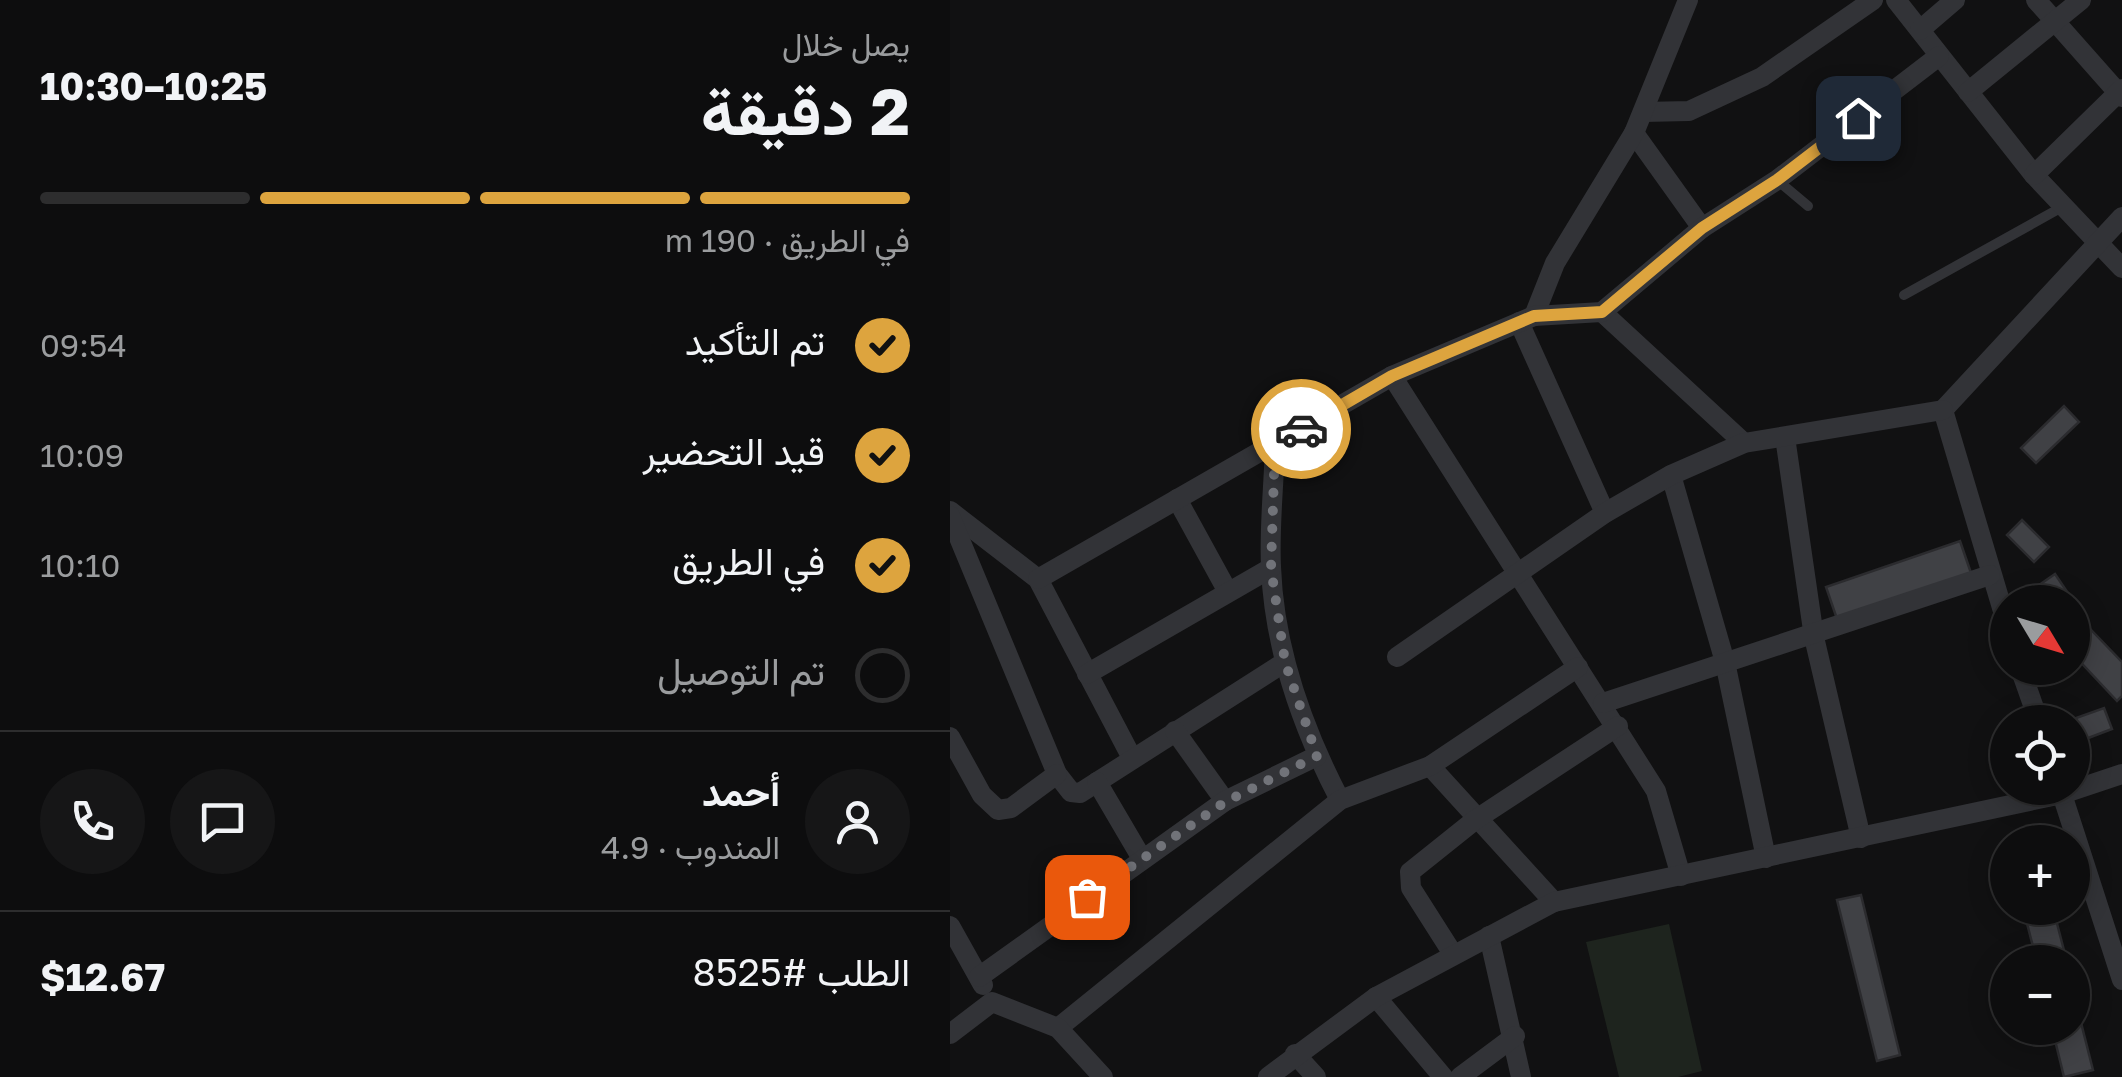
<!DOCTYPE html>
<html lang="ar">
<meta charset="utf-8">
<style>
:root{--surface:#0d0d0e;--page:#161617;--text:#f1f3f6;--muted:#9a9c9e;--line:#2d2d2e;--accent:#dda43e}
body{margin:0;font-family:"Golos Text",Vazirmatn,sans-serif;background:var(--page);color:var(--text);direction:rtl;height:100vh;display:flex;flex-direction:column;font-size:38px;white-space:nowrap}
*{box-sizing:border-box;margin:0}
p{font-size:32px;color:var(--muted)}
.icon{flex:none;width:55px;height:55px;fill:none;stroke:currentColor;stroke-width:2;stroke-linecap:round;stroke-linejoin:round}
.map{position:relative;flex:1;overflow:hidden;direction:ltr}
.side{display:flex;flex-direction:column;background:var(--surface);width:950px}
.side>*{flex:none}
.needle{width:65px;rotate:128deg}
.tools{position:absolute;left:1040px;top:585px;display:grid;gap:20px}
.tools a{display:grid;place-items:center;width:100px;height:100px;border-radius:50%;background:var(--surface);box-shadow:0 5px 25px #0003,0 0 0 2px var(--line);font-size:50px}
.pin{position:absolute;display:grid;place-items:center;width:85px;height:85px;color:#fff;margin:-42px;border-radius:20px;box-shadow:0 5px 15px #0006}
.courier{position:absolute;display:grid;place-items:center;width:100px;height:100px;margin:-50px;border:8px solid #dda43e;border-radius:50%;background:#fff;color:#222;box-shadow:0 2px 12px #0007}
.summary em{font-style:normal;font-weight:700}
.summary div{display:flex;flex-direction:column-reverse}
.summary{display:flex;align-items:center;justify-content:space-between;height:170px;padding:0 40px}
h1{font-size:65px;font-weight:700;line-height:75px}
.bar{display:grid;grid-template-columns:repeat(4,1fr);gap:15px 10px;align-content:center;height:120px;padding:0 40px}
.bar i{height:12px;border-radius:8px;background:var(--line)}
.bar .on{background:var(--accent)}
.bar p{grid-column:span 4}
.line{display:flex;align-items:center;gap:25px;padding:0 40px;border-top:2px solid var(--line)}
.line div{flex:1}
.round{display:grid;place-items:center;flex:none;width:105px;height:105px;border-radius:52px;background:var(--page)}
ol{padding:0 40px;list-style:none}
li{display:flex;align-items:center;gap:30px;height:110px}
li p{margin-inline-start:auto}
li .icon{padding:10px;border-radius:50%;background:var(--accent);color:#111;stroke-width:4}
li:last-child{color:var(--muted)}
li i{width:55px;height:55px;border:5px solid var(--line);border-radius:50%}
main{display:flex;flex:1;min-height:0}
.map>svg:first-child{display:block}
.grass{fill:#1e241e}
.building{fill:#404145;stroke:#2b2b2e;stroke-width:2.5}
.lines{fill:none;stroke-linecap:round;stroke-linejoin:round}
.service{stroke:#323337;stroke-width:10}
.minor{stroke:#323337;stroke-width:20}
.done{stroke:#717379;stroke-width:10;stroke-dasharray:0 18}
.route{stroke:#dda43e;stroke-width:12}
</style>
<main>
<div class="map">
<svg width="1172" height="1077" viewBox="0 0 1172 1077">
<rect width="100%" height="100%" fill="#111112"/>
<!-- grass -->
<polygon class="grass" points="719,924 752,1071 728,1077 669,1077 636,942"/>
<!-- building -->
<g class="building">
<polygon points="1114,406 1129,422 1086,463 1071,448"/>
<polygon points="1072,520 1099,547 1084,562 1057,535"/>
<polygon points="1010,541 1021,573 887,619 876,587"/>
<polygon points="1105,574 1120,596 1110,602 1100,602 1089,585"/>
<polygon points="1122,610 1172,662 1172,696 1167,701 1122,653"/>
<polygon points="1154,708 1162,729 1133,740 1126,718"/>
<polygon points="911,895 950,1055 927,1061 887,900"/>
<polygon points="1073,908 1103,908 1117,962 1087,962"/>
<polygon points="1122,987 1143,1070 1114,1077 1102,1028 1122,1028"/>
</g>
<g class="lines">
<!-- service -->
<g class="service">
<polyline points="827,180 858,206"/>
<polyline points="954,295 1114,206"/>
</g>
<!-- minor -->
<g class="minor">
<polyline points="946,0 1084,175 1172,268"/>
<polyline points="1086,0 1172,97"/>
<polyline points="970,30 1005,0"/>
<polyline points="1018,92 1131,0"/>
<polyline points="693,112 739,111 812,77 923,0"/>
<polyline points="684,133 752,228"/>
<polyline points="1084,175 1172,89"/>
<polyline points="652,312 794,443"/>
<polyline points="584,316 605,263 684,133 738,0"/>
<polyline points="569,322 655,513"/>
<polyline points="442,376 706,791 731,876"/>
<polyline points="835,437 864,637 911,838"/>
<path d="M325 444C324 485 319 527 321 567 324 648 353 729 390 800"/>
<polyline points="721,475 775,662 816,858"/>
<polyline points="227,499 278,592"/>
<polyline points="0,511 88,579 182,758"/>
<polyline points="0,516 107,774 121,792 130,793 335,662"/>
<polyline points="88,579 442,376 584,316 652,312 752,228 827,180 989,56"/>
<polyline points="1058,628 993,410 1172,217"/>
<polyline points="447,657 655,513 721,475 794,443 993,410"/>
<polyline points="1070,668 1089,722"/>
<polyline points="137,674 321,568"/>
<polyline points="653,703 1040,575"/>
<polyline points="225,731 275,801"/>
<polyline points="0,737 32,795 48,810 61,808 107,774"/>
<polyline points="480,766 604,902"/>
<polyline points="147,782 191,857"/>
<polyline points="1110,788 1172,980"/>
<polyline points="0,926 33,985"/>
<polyline points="539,936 571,1077"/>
<polyline points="503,954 461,888 460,872 525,820 668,726"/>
<polyline points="29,977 275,801 367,756"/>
<polyline points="426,997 493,1077"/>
<polyline points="108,1028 390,800 480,766 628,667"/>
<polyline points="0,1034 42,1002 108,1028 153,1077"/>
<polyline points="345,1054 366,1077"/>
<polyline points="318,1077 426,997 604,902 1112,794 1172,774"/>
<polyline points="510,1077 565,1036"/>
</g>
</g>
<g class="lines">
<!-- done -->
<polyline class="done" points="137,897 275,802 367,756 335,662 321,568 325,444 351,429"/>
<!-- route -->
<polyline class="route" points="351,429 442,376 584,316 652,312 752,228 827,180 908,118"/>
</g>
</svg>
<div class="tools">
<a><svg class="needle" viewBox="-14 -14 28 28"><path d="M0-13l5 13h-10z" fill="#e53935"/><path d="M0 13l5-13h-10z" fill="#9a9c9e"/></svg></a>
<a><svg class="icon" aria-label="locate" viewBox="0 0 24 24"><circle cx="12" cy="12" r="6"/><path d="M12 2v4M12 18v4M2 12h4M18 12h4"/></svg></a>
<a>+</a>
<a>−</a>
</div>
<div class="pin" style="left:137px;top:897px;background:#ea580c"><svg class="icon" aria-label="bag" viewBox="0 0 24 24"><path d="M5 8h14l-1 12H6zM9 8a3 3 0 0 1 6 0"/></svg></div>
<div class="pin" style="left:908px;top:118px;background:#1f2937"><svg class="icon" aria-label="home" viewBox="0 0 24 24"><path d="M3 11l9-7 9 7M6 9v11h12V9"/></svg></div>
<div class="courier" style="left:351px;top:429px"><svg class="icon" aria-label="car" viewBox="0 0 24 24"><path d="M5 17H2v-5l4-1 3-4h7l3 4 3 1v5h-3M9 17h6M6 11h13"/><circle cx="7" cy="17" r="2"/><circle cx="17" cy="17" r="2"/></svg></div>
</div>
<section class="side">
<div class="summary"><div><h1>2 دقيقة</h1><p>يصل خلال</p></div><em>10:25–10:30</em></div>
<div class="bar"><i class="on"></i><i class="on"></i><i class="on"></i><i></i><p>في الطريق · 190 m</p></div>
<ol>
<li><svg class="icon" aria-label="check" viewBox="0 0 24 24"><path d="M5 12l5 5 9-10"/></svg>تم التأكيد<p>09:54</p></li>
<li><svg class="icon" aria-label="check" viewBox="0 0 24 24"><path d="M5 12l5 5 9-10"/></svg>قيد التحضير<p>10:09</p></li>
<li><svg class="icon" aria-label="check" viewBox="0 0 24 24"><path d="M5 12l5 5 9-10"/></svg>في الطريق<p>10:10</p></li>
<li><i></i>تم التوصيل</li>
</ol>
<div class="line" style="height:180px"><a class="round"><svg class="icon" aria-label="person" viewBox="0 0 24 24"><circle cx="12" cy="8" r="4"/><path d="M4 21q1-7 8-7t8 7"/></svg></a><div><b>أحمد</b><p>المندوب · 4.9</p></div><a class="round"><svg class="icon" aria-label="chat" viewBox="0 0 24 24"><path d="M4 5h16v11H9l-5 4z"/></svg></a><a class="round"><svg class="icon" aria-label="phone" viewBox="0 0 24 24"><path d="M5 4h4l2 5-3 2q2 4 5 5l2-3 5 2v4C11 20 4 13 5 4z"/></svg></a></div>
<div class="line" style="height:130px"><div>الطلب #8525</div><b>$12.67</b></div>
</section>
</main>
